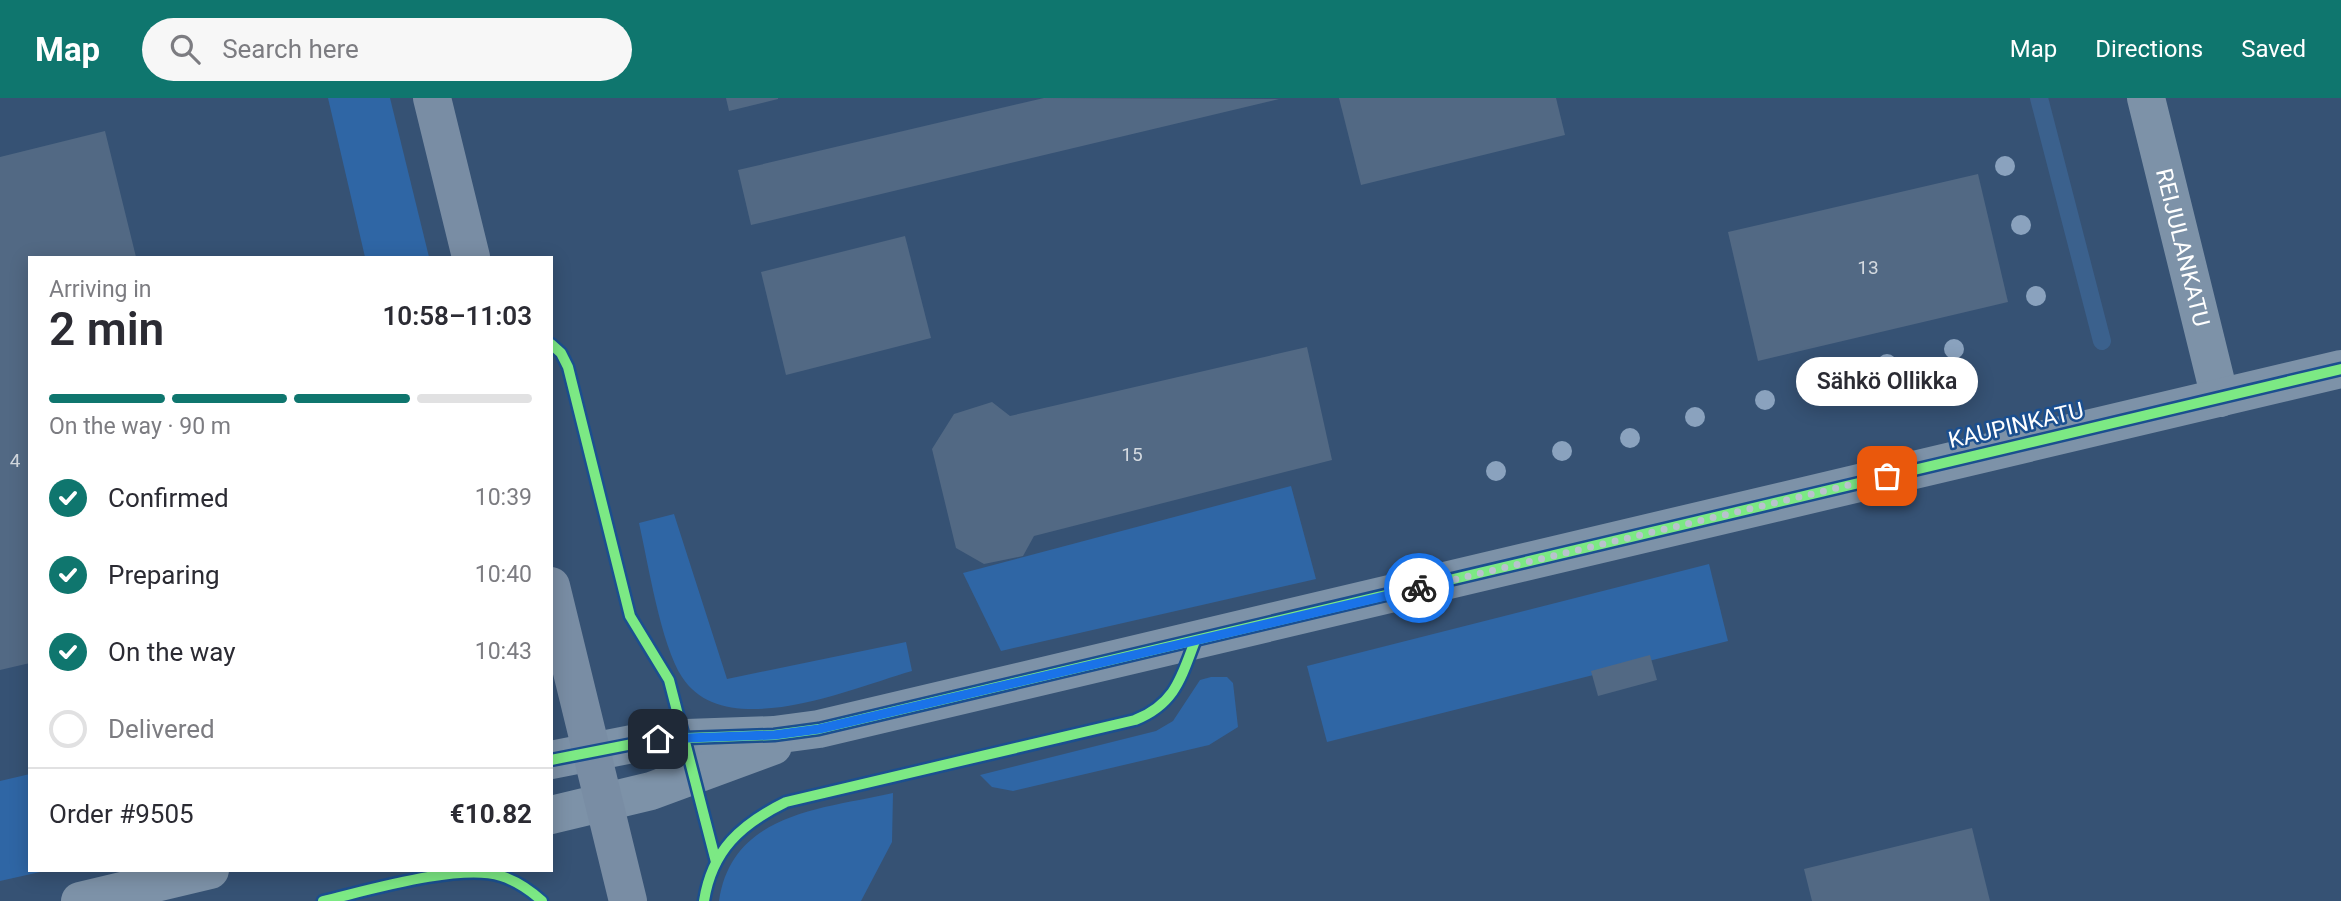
<!DOCTYPE html>
<meta charset="utf-8">
<style>
:root{--surface:#fff;--page:#f7f7f7;--text:#2b2b33;--muted:#7c7c81;--line:#e1e1e2;--accent:#0f766e}
body{margin:0;font-family:Roboto,sans-serif;background:var(--page);color:var(--text);height:100vh;display:flex;flex-direction:column;font-size:26px;white-space:nowrap}
*{box-sizing:border-box;margin:0}
p{font-size:23px;color:var(--muted)}
.icon{flex:none;width:38px;height:38px;fill:none;stroke:currentColor;stroke-width:2;stroke-linecap:round;stroke-linejoin:round}
.map{position:relative;flex:1;overflow:hidden}
.sheet{position:absolute;left:28px;top:158px;width:525px;height:616px;display:flex;flex-direction:column;background:var(--surface);border-radius:0px;box-shadow:0 4px 18px #0003}
.sheet>*{flex:none}
.pin{position:absolute;display:grid;place-items:center;width:60px;height:60px;color:#fff;margin:-30px;border-radius:14px;box-shadow:0 4px 10px #0006}
.courier{position:absolute;display:grid;place-items:center;width:70px;height:70px;margin:-35px;border:5px solid #1a73e8;border-radius:50%;background:#fff;color:#222;box-shadow:0 2px 9px #0007}
.bubble{position:absolute;height:49px;border-radius:24px;background:var(--surface);box-shadow:0 4px 18px #0003;font-size:23px;font-weight:600;line-height:49px;text-align:center}
.overview em{font-style:normal;font-weight:600}
.overview div{display:flex;flex-direction:column-reverse}
.overview{display:flex;align-items:center;justify-content:space-between;height:119px;padding:0 21px}
h1{font-size:46px;font-weight:600;line-height:52px}
.bar{display:grid;grid-template-columns:repeat(4,1fr);gap:10px 7px;align-content:center;height:84px;padding:0 21px}
.bar i{height:9px;border-radius:5px;background:var(--line)}
.bar .active{background:var(--accent)}
.bar p{grid-column:span 4}
.line{display:flex;align-items:center;gap:18px;padding:0 21px;border-top:2px solid var(--line)}
.line div{flex:1}
ol{padding:0 21px;list-style:none}
li{display:flex;align-items:center;gap:21px;height:77px}
li p{margin-inline-start:auto}
li .icon{padding:7px;border-radius:50%;background:var(--accent);color:#fff;stroke-width:4}
li:last-child{color:var(--muted)}
li i{width:38px;height:38px;border:4px solid var(--line);border-radius:50%}
header{display:flex;align-items:center;gap:42px;box-sizing:border-box;height:98px;padding:0 35px;background:var(--accent);color:#fff}
header strong{font-size:33px}
nav{display:flex;gap:38px;margin-inline-start:auto;font-size:24px}
.search{width:490px;height:63px;background:var(--page);display:flex;align-items:center;gap:18px;box-sizing:border-box;padding:0 24px;border-radius:38px;color:var(--muted);font-size:26px}
.map>svg:first-child{display:block}
.grass{fill:#2f66a5}
.lines{fill:none;stroke-linecap:round;stroke-linejoin:round}
.stream{stroke:#3b618d;stroke-width:18}
.building{fill:#526984}
.street{stroke:#7d92a8;stroke-width:38}
.secondary{stroke:#798da4;stroke-width:38}
.cycleway-casing{stroke:#1b4f8f;stroke-width:15}
.cycleway{stroke:#7ce984;stroke-width:10}
.tree{fill:#8aa2be}
.done{stroke:#b9c2ce;stroke-width:7;stroke-dasharray:0 12.6}
.route{stroke:#1a73e8;stroke-width:9}
.labels{text-anchor:middle;stroke-width:5;stroke-linejoin:round;paint-order:stroke}
.number-label{font-size:19px;fill:#d4dae0}
.street-label{font-size:23px;fill:#fff;stroke:#1b4f8f}
</style>
<header>
<strong>Map</strong>
<div class="search"><svg class="icon" aria-label="search" viewBox="0 0 24 24"><circle cx="10" cy="10" r="6"/><path d="M15 15l6 6"/></svg>Search here</div>
<nav><a>Map</a><a>Directions</a><a>Saved</a></nav>
</header>
<div class="map">
<svg width="2341" height="803" viewBox="0 0 2341 803">
<rect width="100%" height="100%" fill="#365274"/>
<!-- grass -->
<g class="grass">
<polygon points="328,0 390,0 429,159 365,159"/>
<polygon points="1291,388 1316,481 1001,553 963,475"/>
<path d="M674 416 727 581 906 544 912 573C852 590 725 646 682 579 661 547 648 465 639 425Z"/>
<polygon points="1709,466 1728,543 1327,644 1307,568"/>
<polygon points="1211,579 1227,579 1233,585 1238,629 1209,647 1013,693 992,689 980,677 1156,633 1173,623 1200,582"/>
<polygon points="30,676 30,772 49,772 0,783 0,683"/>
<path d="M893 695 892 744 861 803H719C732 714 823 711 893 695Z"/>
</g>
<g class="lines">
<!-- stream -->
<polyline class="stream" points="2039,0 2102,243"/>
</g>
<!-- building -->
<g class="building">
<polygon points="726,0 778,0 778,1 729,13"/>
<polygon points="1044,0 1279,1 751,127 738,72"/>
<polygon points="1339,0 1556,0 1565,37 1361,87"/>
<polygon points="105,33 136,159 30,159 30,565 0,572 0,59"/>
<polygon points="1978,76 2008,204 1758,263 1728,134"/>
<polygon points="905,138 931,240 786,277 761,174"/>
<polygon points="1307,249 1332,362 1034,438 1023,458 984,466 956,450 932,351 954,316 992,304 1010,318"/>
<polygon points="1650,557 1657,582 1598,598 1591,573"/>
<polygon points="1972,730 1990,803 1812,803 1804,771"/>
</g>
<g class="lines">
<!-- street -->
<g class="street">
<path id="s1" d="M2146 0 2220 300"/>
<polyline points="551,662 658,641 774,637 819,631 2341,271"/>
<polyline points="551,717 651,693 773,648"/>
<polyline points="80,803 210,772"/>
</g>
<!-- secondary -->
<g class="secondary">
<polyline points="432,0 471,159"/>
<polyline points="551,488 628,803"/>
</g>
<defs>
<g id="cycleway">
<polyline points="551,246 561,255 568,269 630,518 669,582 716,764"/>
<polyline points="551,662 658,641 774,637 819,631 2341,271"/>
<path d="M323 803C366 793 459 765 501 778 517 783 530 792 542 803"/>
<path d="M704 803C712 752 741 726 786 704L1135 622C1175 606 1181 580 1195 543"/>
</g>
</defs>
<!-- cycleway casing -->
<use href="#cycleway" class="cycleway-casing"/>
<!-- cycleway -->
<use href="#cycleway" class="cycleway"/>
</g>
<!-- trees -->
<g class="tree">
<circle cx="2005" cy="68" r="10"/>
<circle cx="2021" cy="127" r="10"/>
<circle cx="2036" cy="198" r="10"/>
<circle cx="1954" cy="251" r="10"/>
<circle cx="1887" cy="266" r="10"/>
<circle cx="1830" cy="284" r="10"/>
<circle cx="1765" cy="302" r="10"/>
<circle cx="1695" cy="319" r="10"/>
<circle cx="1630" cy="340" r="10"/>
<circle cx="1562" cy="353" r="10"/>
<circle cx="1496" cy="373" r="10"/>
</g>
<g class="lines">
<!-- done -->
<polyline class="done" points="1419,490 1887,378"/>
<!-- route -->
<polyline class="route" points="658,641 774,637 819,631 1419,490"/>
</g>
<g class="labels">
<!-- number labels -->
<g class="number-label">
<text x="1868" y="176">13</text>
<text x="1132" y="363">15</text>
<text x="15" y="369">4</text>
</g>
<!-- street labels -->
<g class="street-label">
<text dy="8" stroke="none"><textPath href="#s1" startOffset="154">REIJULANKATU</textPath></text>
<text transform="translate(2016 327) rotate(-13)" y="8">KAUPINKATU</text>
</g>
</g>
</svg>
<div class="pin" style="left:1887px;top:378px;background:#ea580c"><svg class="icon" aria-label="bag" viewBox="0 0 24 24"><path d="M5 8h14l-1 12H6zM9 8a3 3 0 0 1 6 0"/></svg></div>
<div class="pin" style="left:658px;top:641px;background:#1f2937"><svg class="icon" aria-label="home" viewBox="0 0 24 24"><path d="M3 11l9-7 9 7M6 9v11h12V9"/></svg></div>
<div class="courier" style="left:1419px;top:490px"><svg class="icon" aria-label="bike" viewBox="0 0 24 24"><circle cx="6" cy="16" r="4"/><circle cx="18" cy="16" r="4"/><path d="M6 16l4-8h5l3 8M10 8l3 8H6M13 5h3"/></svg></div>
<div class="bubble" style="left:1796px;top:259px;width:182px">Sähkö Ollikka</div>
<section class="sheet">
<div class="overview"><div><h1>2 min</h1><p>Arriving in</p></div><em>10:58–11:03</em></div>
<div class="bar"><i class="active"></i><i class="active"></i><i class="active"></i><i></i><p>On the way · 90 m</p></div>
<ol>
<li><svg class="icon" aria-label="check" viewBox="0 0 24 24"><path d="M5 12l5 5 9-10"/></svg>Confirmed<p>10:39</p></li>
<li><svg class="icon" aria-label="check" viewBox="0 0 24 24"><path d="M5 12l5 5 9-10"/></svg>Preparing<p>10:40</p></li>
<li><svg class="icon" aria-label="check" viewBox="0 0 24 24"><path d="M5 12l5 5 9-10"/></svg>On the way<p>10:43</p></li>
<li><i></i>Delivered</li>
</ol>
<div class="line" style="height:91px"><div>Order #9505</div><b>€10.82</b></div>
</section>
</div>
